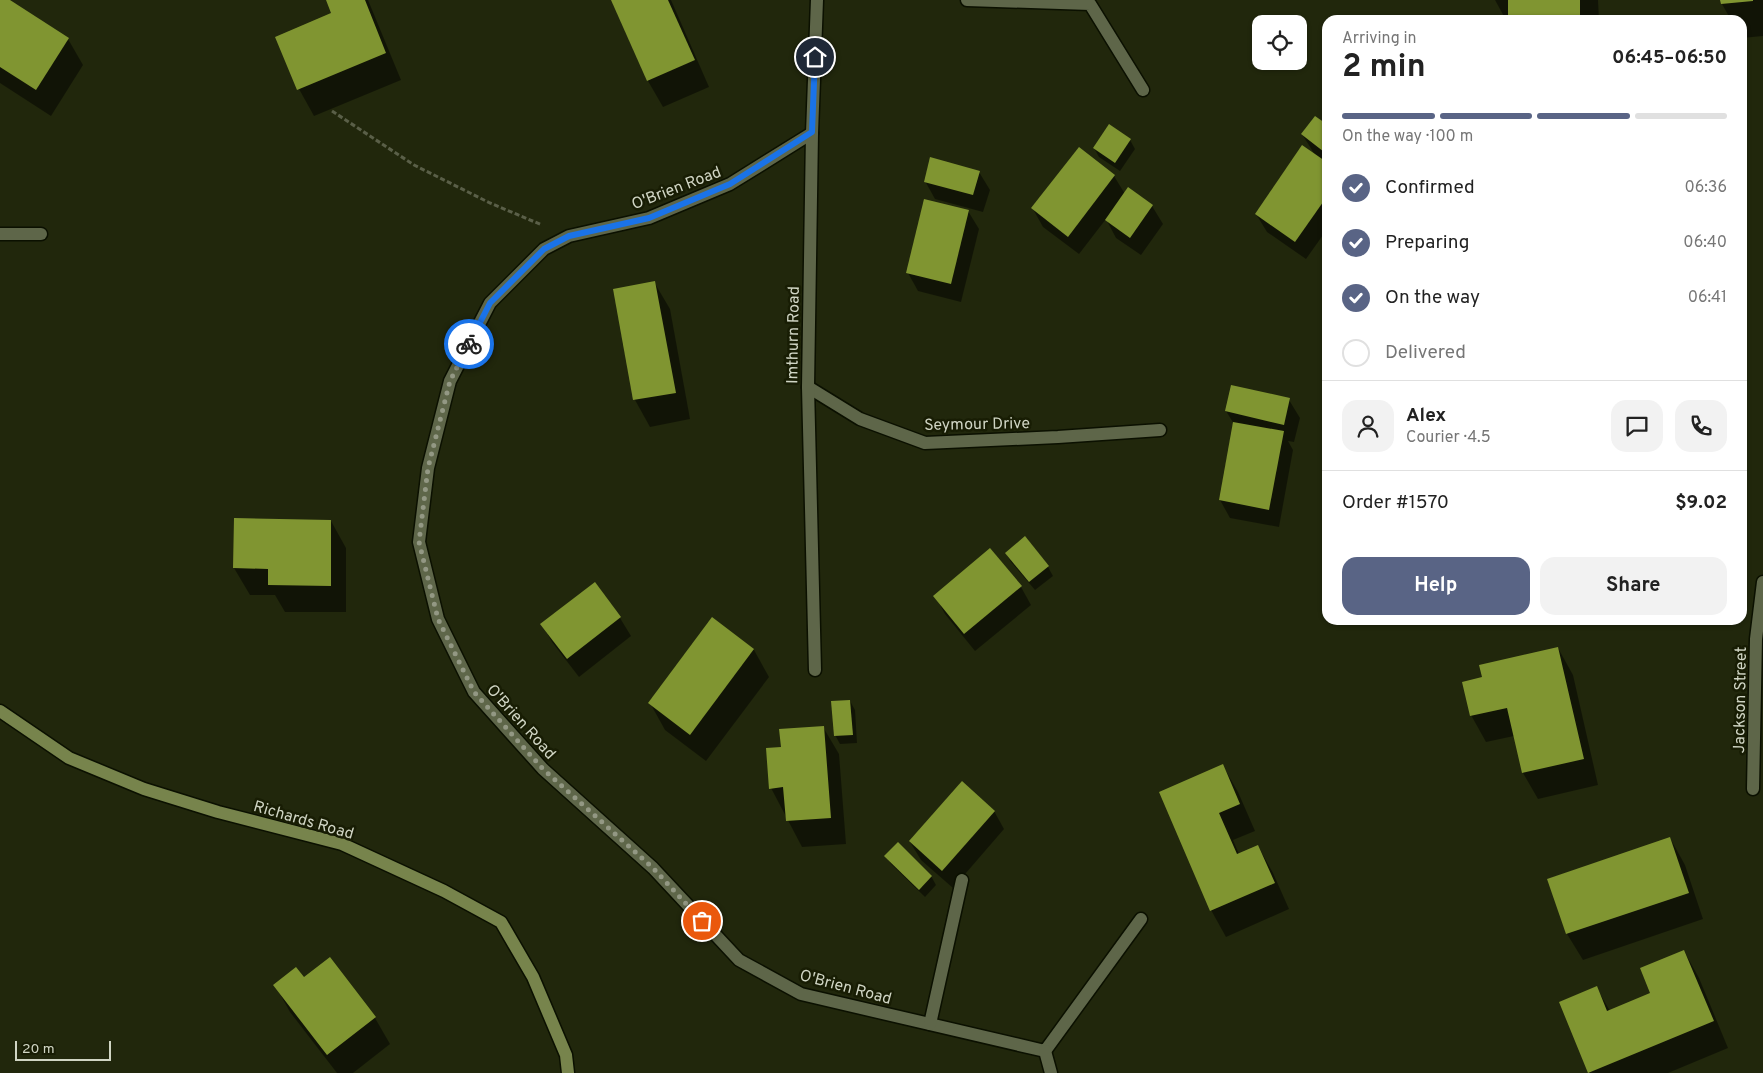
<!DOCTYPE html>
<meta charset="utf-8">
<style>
:root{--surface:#fff;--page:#f2f2f2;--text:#222;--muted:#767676;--line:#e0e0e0;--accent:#596485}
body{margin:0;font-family:Overpass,sans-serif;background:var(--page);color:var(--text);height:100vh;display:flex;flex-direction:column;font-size:19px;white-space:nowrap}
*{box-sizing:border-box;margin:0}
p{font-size:16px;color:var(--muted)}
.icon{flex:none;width:28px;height:28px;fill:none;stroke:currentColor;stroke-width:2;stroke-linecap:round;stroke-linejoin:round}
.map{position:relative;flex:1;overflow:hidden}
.side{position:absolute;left:1322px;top:15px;width:425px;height:610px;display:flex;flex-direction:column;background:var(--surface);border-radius:15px;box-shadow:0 1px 4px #0004}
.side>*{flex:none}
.buttons{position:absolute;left:1252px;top:15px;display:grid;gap:10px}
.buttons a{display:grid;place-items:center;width:55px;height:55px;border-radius:10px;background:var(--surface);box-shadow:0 1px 4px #0004;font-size:25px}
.scale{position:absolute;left:15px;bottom:12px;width:96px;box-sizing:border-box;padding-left:5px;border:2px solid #d0d5c4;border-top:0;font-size:14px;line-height:18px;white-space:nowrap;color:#d0d5c4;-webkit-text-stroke:4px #181d04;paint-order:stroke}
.pin{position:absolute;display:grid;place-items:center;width:42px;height:42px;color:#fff;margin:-21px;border:2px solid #fff;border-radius:50%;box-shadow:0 1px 5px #0007}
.courier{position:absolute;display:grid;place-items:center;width:50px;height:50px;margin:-25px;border:4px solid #1a73e8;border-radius:50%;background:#fff;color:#222;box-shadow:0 1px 6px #0007}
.summary em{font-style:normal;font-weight:700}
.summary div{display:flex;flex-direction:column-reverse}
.summary{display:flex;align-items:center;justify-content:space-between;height:85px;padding:0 20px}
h1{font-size:32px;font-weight:700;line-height:38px}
.bar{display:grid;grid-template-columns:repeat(4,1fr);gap:8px 5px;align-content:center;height:60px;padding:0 20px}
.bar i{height:6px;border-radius:4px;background:var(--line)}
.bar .active{background:var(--accent)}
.bar p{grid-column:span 4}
.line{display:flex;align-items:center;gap:12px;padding:0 20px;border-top:1px solid var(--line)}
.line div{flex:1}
.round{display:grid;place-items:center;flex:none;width:52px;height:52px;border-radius:15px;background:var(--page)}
ol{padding:0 20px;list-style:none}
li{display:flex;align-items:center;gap:15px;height:55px}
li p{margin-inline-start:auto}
li .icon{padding:5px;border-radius:50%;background:var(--accent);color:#fff;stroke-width:4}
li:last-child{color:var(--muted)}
li i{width:28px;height:28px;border:2px solid var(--line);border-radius:50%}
.primary-button{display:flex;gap:10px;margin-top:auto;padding:10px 20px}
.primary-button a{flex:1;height:58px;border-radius:15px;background:var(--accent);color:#fff;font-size:20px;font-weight:700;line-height:58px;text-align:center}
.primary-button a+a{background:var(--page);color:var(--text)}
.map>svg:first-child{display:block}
.shadow{fill:#0007}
.building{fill:#809531}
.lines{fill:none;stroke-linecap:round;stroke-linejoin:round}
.street-casing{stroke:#0b1000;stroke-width:15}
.secondary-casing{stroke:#0b1000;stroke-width:15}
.path{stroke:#5a5f48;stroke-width:3;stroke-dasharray:5 2.5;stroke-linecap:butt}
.street{stroke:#5e6649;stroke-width:12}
.secondary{stroke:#77844c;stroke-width:12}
.done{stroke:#939884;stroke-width:5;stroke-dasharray:0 9}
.route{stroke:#1a73e8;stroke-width:6}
.labels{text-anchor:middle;stroke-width:5;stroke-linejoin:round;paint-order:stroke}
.street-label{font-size:16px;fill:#d0d5c4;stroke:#181d04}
</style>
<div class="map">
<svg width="1763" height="1073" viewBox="0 0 1763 1073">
<rect width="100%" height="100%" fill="#21270c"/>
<!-- shadow -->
<g class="shadow">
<polygon points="0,0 8,0 68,39 83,65 51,116 0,83"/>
<polygon points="327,0 368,0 401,80 314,116 299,89 277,38 333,14"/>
<polygon points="612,0 671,0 709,87 663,107 648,81"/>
<polygon points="1495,0 1598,0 1599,20 1506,20"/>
<polygon points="1722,0 1763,0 1763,36 1742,38 1742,20 1731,20 1722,4"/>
<polygon points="1110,125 1130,140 1135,149 1120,171 1099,157 1094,148"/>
<polygon points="1328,127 1328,228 1306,259 1267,232 1256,214 1315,155 1302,134"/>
<polygon points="979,172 990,190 983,212 935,199 925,181"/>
<polygon points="1114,176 1125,194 1128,189 1152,206 1163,224 1141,255 1116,238 1106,219 1079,254 1043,227 1033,209"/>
<polygon points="968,211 979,229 961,302 918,291 908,273"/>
<polygon points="654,282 670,309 690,419 650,427 635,400 614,290"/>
<polygon points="1289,400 1300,418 1294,442 1288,441 1293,450 1279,527 1230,518 1220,500 1234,424 1226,411"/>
<polygon points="331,521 346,548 346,612 285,612 275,595 250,595 234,568"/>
<polygon points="1006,553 1048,567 1053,576 1035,590 1011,562"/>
<polygon points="595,584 620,618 631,636 579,677 552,642 542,624"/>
<polygon points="1021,587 1031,605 975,651 945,614 935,596"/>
<polygon points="713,619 754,650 769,677 706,761 665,730 650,703"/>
<polygon points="1558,648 1573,675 1598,785 1538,799 1523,773 1514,736 1486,742 1471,715 1484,678"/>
<polygon points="850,701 855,710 857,743 840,744 835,735"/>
<polygon points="823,727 839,754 846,844 802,847 771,788 782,748"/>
<polygon points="1223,766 1238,792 1255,831 1233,840 1239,854 1258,846 1273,873 1289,909 1226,937 1211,910"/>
<polygon points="994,811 1004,829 953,888 921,860 910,842"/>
<polygon points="1670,838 1685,865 1703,919 1583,960 1567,934 1548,879"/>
<polygon points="886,856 931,876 936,885 925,897 891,864"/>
<polygon points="1684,951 1699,978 1728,1048 1668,1073 1589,1073 1560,1002 1596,987 1610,1011 1652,994"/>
<polygon points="275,985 375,1018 390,1044 353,1073 337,1073 290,1012"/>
</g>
<!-- building -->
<g class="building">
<polygon points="0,0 10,0 69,38 36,90 0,67"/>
<polygon points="326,0 365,0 386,53 297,90 275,37 331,13"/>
<polygon points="611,0 668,0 695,60 647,81"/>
<rect x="1508" y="0" width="72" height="20"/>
<polygon points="1720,0 1753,0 1753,1 1721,4"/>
<polygon points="1315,116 1328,125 1328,155 1301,134"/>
<polygon points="1109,124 1131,139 1115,163 1093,148"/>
<polygon points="1302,145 1328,163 1328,195 1295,242 1255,214"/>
<polygon points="1079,147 1115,175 1068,237 1031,208"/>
<polygon points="930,157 980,171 973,195 924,182"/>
<polygon points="1128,187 1153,205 1130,238 1105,220"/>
<polygon points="924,199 969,210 951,284 906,273"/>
<polygon points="655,281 676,393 633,400 613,289"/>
<polygon points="1231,385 1290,398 1284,425 1225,411"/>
<polygon points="1233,422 1284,431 1269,510 1219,500"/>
<polygon points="234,518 331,520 331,586 268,585 268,569 233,568"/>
<polygon points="1025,536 1049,566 1029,582 1005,553"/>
<polygon points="990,548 1022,586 964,634 933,596"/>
<polygon points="595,582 621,617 567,659 540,624"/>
<polygon points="712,617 754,649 690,735 648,703"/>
<polygon points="1558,647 1584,759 1522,773 1507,708 1470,716 1462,682 1482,677 1479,665"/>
<polygon points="850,700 853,735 834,736 831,701"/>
<polygon points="824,726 831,818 786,821 783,787 769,789 766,748 781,747 779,729"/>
<polygon points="1223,764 1240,804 1219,813 1237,854 1258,845 1275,883 1210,911 1159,792"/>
<polygon points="962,781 995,811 942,871 909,841"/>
<polygon points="1670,837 1689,893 1566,934 1547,879"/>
<polygon points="898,842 932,876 919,890 884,856"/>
<polygon points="1684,950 1714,1021 1588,1073 1559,1002 1597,986 1607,1011 1650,993 1640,968"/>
<polygon points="330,957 376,1017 327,1055 273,985 296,967 304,977"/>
</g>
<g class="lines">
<defs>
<g id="street">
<polyline points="967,0 1090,4 1143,90"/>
<polyline points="812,133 730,184 649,218 569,236 544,249 490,303 450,381 428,468 419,542 438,619 474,692 543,769 653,868 739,960 801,994 1045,1051 1141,919"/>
<polyline points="0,234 41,234"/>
<polyline points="808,387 860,419 925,443 1058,437 1160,430"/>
<polyline points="815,670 808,387 812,133 817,0"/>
<polyline points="1753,789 1756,639 1763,582"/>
<polyline points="930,1024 962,880"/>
<polyline points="1045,1051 1051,1073"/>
</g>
<polyline id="secondary" points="0,711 69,758 144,789 218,812 342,844 444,891 501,922 533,977 566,1055 568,1073"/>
</defs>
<!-- street casing -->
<use href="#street" class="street-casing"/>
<!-- secondary casing -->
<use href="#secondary" class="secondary-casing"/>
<!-- path -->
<polyline class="path" points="332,111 414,165 490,203 542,225"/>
<!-- street -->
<use href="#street" class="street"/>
<!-- secondary -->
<use href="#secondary" class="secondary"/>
</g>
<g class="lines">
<!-- done -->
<polyline class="done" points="469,344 450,381 428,468 419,542 438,619 474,692 543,769 653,868 702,921"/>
<!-- route -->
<polyline class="route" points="469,344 490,303 544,249 569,236 649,218 730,184 812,132 815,57"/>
</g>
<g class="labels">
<!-- street labels -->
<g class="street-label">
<text transform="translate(676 187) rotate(-21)" y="6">O'Brien Road</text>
<text transform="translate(792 335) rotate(-89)" y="6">Imthurn Road</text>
<text transform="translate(977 423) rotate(-1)" y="6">Seymour Drive</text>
<text transform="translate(1739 700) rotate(-89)" y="6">Jackson Street</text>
<text transform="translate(522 721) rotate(48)" y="6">O'Brien Road</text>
<text transform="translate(304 819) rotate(16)" y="6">Richards Road</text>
<text transform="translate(846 986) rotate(15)" y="6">O'Brien Road</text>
</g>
</g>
</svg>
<div class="buttons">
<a><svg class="icon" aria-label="locate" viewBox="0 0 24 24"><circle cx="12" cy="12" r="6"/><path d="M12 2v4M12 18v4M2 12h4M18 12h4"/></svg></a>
</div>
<div class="scale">20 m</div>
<div class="pin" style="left:702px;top:921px;background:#ea580c"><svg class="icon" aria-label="bag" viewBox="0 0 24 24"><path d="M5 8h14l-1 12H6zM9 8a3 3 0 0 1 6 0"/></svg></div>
<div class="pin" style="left:815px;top:57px;background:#1f2937"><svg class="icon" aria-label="home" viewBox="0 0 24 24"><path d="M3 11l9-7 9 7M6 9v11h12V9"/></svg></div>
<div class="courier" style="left:469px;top:344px"><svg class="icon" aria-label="bike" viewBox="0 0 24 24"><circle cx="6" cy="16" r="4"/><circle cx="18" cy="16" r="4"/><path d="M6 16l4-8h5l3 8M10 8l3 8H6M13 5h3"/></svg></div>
<section class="side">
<div class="summary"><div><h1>2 min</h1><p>Arriving in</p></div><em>06:45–06:50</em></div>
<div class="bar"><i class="active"></i><i class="active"></i><i class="active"></i><i></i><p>On the way · 100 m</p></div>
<ol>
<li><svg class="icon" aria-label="check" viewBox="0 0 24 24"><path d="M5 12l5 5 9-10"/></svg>Confirmed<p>06:36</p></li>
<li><svg class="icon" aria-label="check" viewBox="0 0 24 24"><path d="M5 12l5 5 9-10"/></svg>Preparing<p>06:40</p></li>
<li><svg class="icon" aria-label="check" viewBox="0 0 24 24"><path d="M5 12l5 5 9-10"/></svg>On the way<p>06:41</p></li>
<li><i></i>Delivered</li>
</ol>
<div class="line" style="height:90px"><a class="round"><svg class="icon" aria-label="person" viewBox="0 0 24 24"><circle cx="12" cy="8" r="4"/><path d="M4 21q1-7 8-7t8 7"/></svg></a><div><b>Alex</b><p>Courier · 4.5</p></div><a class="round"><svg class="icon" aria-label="chat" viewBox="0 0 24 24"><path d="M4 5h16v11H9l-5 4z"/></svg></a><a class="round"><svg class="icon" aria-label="phone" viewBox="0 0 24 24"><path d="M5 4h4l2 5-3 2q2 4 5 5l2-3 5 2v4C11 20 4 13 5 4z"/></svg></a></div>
<div class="line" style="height:65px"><div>Order #1570</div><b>$9.02</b></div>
<div class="primary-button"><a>Help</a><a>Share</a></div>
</section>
</div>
